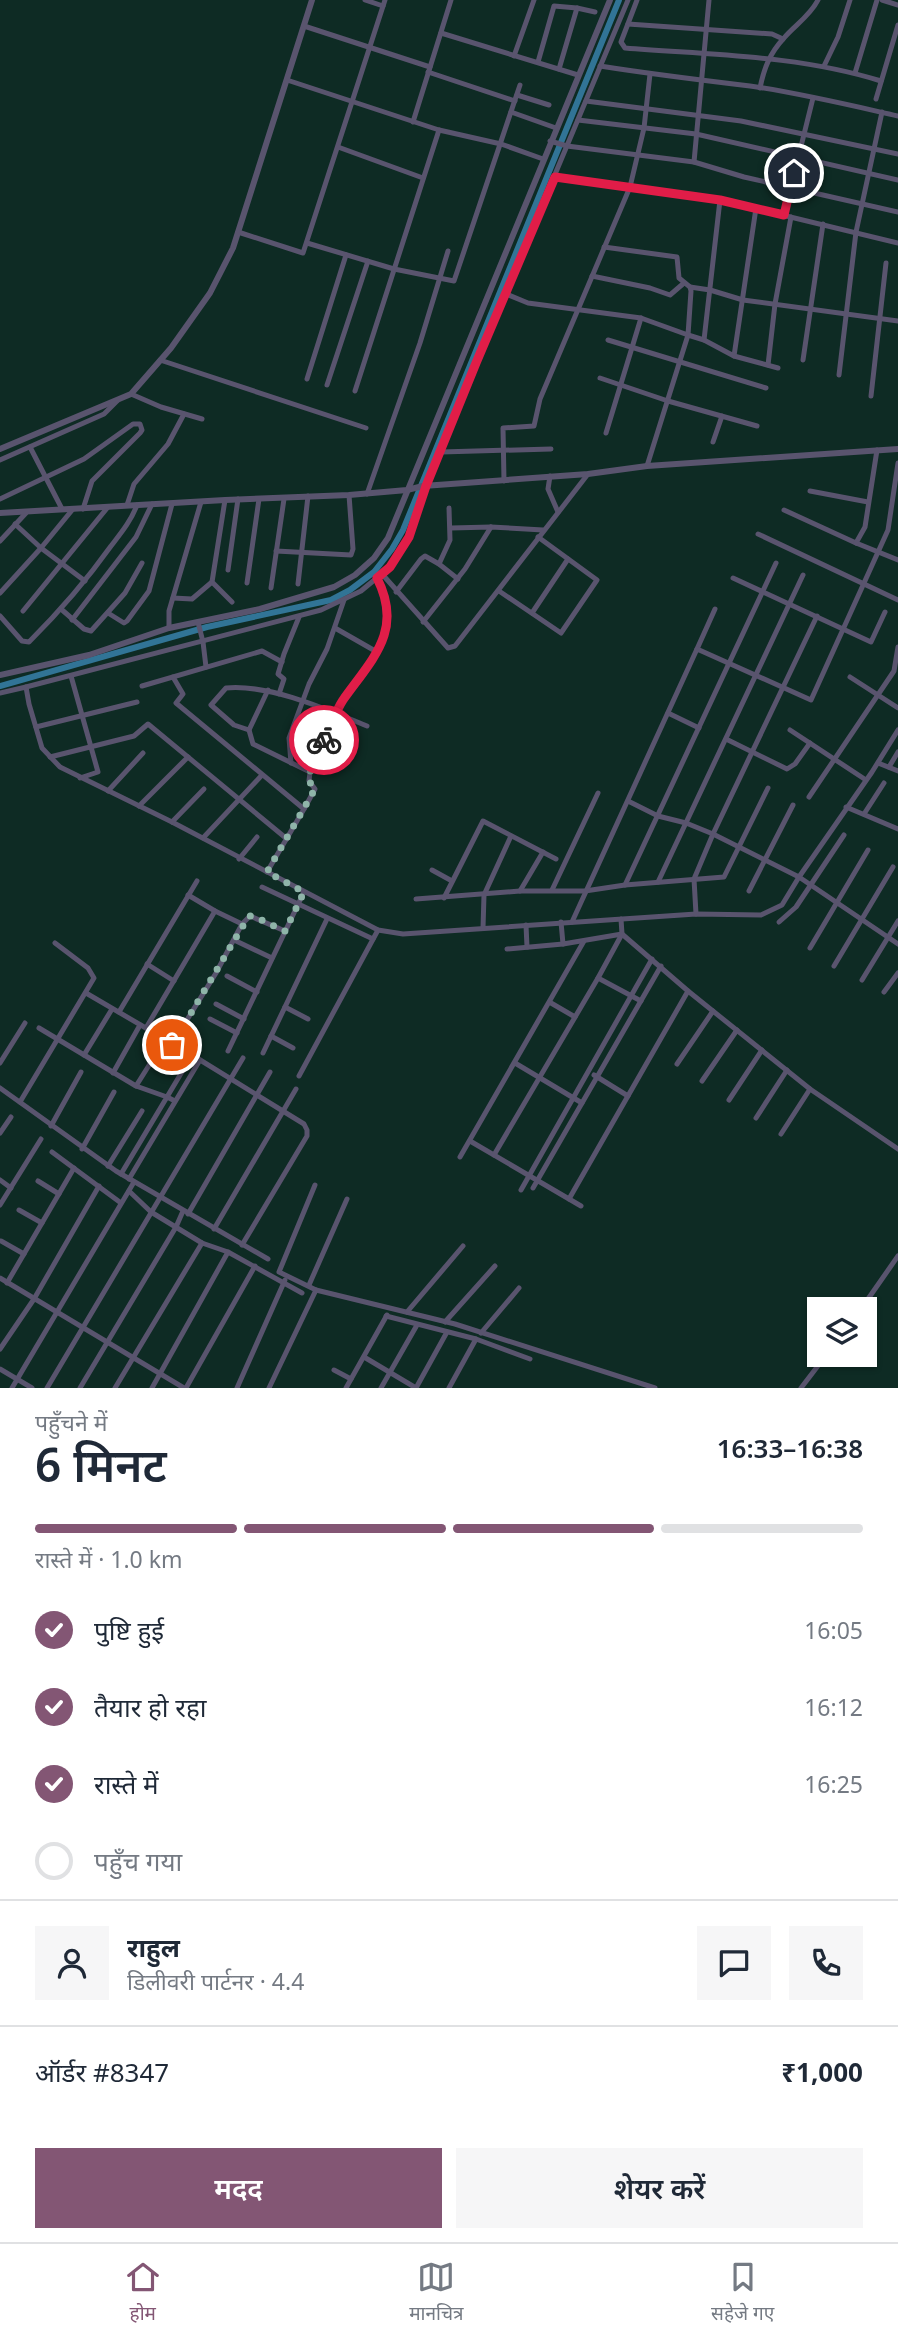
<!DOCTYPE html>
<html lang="hi">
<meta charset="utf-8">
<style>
:root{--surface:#fff;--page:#f6f6f7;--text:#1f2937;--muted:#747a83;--line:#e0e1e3;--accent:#835674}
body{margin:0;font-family:"Noto Sans","Noto Sans Devanagari",sans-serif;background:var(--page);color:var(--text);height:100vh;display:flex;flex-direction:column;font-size:26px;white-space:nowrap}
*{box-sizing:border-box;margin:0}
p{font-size:23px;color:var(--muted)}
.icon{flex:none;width:38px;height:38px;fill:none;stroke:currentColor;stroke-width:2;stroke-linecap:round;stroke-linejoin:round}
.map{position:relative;height:1388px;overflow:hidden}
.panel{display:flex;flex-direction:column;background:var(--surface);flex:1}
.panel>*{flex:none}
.tools{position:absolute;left:807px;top:1297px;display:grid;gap:14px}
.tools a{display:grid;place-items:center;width:70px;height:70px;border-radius:0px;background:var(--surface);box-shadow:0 2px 5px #0004;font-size:35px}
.pin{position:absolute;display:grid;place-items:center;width:60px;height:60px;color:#fff;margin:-30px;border:4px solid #fff;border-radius:50%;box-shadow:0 2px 7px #0007}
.courier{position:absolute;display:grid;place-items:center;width:70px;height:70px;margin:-35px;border:5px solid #e11d48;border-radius:50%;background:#fff;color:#222;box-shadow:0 2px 9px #0007}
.summary em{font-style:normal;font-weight:600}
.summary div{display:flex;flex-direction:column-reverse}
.summary{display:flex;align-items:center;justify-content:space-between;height:119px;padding:0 35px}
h1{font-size:46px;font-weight:600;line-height:52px}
.bar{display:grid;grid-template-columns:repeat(4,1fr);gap:10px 7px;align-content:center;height:84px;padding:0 35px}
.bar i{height:9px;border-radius:5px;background:var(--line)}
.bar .current{background:var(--accent)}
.bar p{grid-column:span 4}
.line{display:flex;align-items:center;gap:18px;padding:0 35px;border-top:2px solid var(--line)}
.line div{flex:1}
.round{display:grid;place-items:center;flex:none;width:74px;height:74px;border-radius:0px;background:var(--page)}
ol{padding:0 35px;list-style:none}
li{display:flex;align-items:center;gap:21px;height:77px}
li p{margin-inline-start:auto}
li .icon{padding:7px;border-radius:50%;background:var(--accent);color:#fff;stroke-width:4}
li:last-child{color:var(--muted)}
li i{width:38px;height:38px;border:4px solid var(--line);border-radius:50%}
.cta{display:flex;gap:14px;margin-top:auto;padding:14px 35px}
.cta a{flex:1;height:80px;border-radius:0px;background:var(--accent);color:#fff;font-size:28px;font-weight:600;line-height:80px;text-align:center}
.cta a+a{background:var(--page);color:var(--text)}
.menu{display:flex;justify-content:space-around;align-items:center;height:98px;border-top:2px solid var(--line);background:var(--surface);font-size:19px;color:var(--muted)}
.menu a{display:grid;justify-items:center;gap:4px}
.menu .current{color:var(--accent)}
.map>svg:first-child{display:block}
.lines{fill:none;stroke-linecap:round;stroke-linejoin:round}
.canal{stroke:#317496;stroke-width:6}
.minor{stroke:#59546e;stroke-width:5}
.tertiary{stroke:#59546e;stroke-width:6}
.done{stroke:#8fb5a9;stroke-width:7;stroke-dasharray:0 12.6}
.route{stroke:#e11d48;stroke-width:9}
</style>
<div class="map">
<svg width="898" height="1388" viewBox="0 0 898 1388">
<rect width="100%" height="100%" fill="#0e2b24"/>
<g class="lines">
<!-- canal -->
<polyline class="canal" points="0,686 207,627 331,600 350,590 374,572 392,549 403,530 619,0"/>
<!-- minor -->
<g class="minor">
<polyline points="365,0 383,6"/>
<path d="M637 0 621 42 625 48C711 55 798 55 881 81"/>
<polyline points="882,0 898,5"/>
<polyline points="628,24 772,34 783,39"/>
<polyline points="304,26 430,67"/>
<polyline points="441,33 578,75"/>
<polyline points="514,56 534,0"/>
<polyline points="538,62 554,6 577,8 595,12"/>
<path d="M600 66C650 74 700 80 750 86 799 93 849 105 898 116"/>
<polyline points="824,66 838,37 850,0"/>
<polyline points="559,69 577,8"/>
<polyline points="428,72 515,101"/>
<polyline points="855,73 877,0"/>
<polyline points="287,80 439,130 501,144 543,159"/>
<path d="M760 88C764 68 770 53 784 38 795 25 810 16 818 0"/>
<polyline points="517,95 549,105"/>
<polyline points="876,99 898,25"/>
<polyline points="586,101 741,121 898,154"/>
<polyline points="511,112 556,128"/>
<polyline points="578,120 696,134 898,180"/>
<polyline points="413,122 451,0"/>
<polyline points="550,141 567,146 694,162 744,177 898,212"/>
<polyline points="338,147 423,178"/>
<polyline points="694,162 709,0"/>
<polyline points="555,177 720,200 898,243"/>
<polyline points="784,215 813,98"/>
<polyline points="238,232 303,253 385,0"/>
<polyline points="307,243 394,269 454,281 520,85"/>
<polyline points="592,276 650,288 670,295 684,283"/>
<polyline points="690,287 710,290 743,300 898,321"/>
<polyline points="506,294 528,303 641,318 688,335 691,291 690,287 679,278 677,257 604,247"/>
<polyline points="608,340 766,388"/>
<polyline points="704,340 720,200"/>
<polyline points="734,356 756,208"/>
<polyline points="160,360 366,428"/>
<polyline points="803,360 823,224"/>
<polyline points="768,365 775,304 791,217"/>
<polyline points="839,375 856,232 882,112"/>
<polyline points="600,378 668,401 757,426"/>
<polyline points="307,379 346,255"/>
<polyline points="327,385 368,261"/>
<polyline points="355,391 439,130"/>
<polyline points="131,394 161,407 202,419"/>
<polyline points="871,396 886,263"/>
<polyline points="606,433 641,318"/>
<polyline points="713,442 722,416"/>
<polyline points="30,447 62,509"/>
<polyline points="441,452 551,449"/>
<polyline points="0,460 104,414 118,400"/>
<polyline points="647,466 688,335 704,340 734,356 778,368"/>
<polyline points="550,476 548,489 558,512"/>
<polyline points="504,481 503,428 534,426 540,399 630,187 644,128 650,74"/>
<polyline points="810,491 868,502"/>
<polyline points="367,494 420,343 448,251"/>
<polyline points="0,499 84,459 133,424 140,424 142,430 140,433 92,481 83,509"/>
<polyline points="225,500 212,582 232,602"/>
<polyline points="127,505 134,484 168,444 184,414"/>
<polyline points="784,510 856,543 865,527 877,450"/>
<polyline points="15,524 41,548 85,581"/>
<polyline points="451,528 491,527 543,530"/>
<polyline points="758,534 898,600"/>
<polyline points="0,541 26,513"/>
<polyline points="856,543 898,560"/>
<polyline points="276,551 351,555 353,549 349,495"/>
<polyline points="439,564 450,540 449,508"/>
<polyline points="228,570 238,499"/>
<polyline points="382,574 448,648 455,646 588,474"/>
<polyline points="733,578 871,642 885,612"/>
<polyline points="247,583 259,499"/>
<polyline points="298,584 308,496"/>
<polyline points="271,588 284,499"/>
<polyline points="499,591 561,633 597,580 538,537"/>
<polyline points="396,592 421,559 425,556 439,564 458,579"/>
<polyline points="0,593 41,548 73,509"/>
<polyline points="173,598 192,599 212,582"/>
<polyline points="61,609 84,629 91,631 125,593 142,563"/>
<polyline points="23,611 108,507"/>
<polyline points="108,613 124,623 127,621 149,591 172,504"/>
<polyline points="532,613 568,559"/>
<path d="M0 616 22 641 29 642C59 612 86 581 111 546 121 533 131 521 137 505"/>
<polyline points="72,620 136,537 152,504"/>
<polyline points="198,622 203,642 206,667"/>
<polyline points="423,622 465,569 491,527"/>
<polyline points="169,628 169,611 201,502"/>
<polyline points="335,628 377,652"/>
<polyline points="697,649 715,609"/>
<polyline points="71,676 98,772 80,778"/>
<path d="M173 677 183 694 176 703 304 809 315 789 309 781 310 772C319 751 330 722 341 703 346 695 353 689 358 682 384 649 397 618 377 578"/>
<polyline points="850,677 898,708"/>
<polyline points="142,686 262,651 282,662"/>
<polyline points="26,687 321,610 361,591 390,567 409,537 426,486 476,363 628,0"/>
<polyline points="0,693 26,687 29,704 42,748 60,767 172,822 378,930 403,934 696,914 761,915 782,905 799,877 872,772 898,730"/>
<polyline points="279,694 284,679 278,674 284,654 299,617"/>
<polyline points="668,713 699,728"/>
<polyline points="36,727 137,702"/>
<polyline points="249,730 268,690"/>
<polyline points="790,730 866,780"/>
<polyline points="726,739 787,769 795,764 810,743"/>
<polyline points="50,757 134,736 148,724 287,839"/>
<polyline points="291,763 289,738 309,684 327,649 344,600"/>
<polyline points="878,763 898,771"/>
<polyline points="889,767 898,752"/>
<path d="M310 772 253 744 249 730 234 725 211 705 226 688C270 684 326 709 367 726"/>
<polyline points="108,791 143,753"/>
<polyline points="809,797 894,671 898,647"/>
<polyline points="628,801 658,816 686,823 713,834 799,877 898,944"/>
<polyline points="139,806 188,757"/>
<polyline points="846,807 898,829"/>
<polyline points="864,814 884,783"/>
<polyline points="172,822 204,789"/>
<polyline points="203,838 262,775"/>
<polyline points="239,859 257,837"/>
<polyline points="432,870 452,881"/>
<polyline points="267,872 304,809"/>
<polyline points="658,882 803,575"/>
<polyline points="625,885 776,563"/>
<polyline points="262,887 373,939"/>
<polyline points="552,890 598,793"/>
<polyline points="520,891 543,852"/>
<polyline points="749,891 793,805"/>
<polyline points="444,898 483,821 556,859"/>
<polyline points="416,899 520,891 585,891 625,885 724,877 768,788"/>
<polyline points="696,914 694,879 713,834 817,616"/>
<polyline points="561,922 563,944"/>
<polyline points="572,922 697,649 811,700 888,530 898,463"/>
<polyline points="779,922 796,907 844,835"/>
<polyline points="242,924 250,916 285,931"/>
<polyline points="526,925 527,947"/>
<polyline points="483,928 484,895 511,836"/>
<polyline points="234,940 272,958"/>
<polyline points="810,948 868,850"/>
<polyline points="507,949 563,944 622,934 688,991 810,1089 898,1149"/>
<polyline points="147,964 174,981"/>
<polyline points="834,966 893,867"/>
<polyline points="227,976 257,992"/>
<polyline points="598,978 641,1001"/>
<polyline points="862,980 898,921"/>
<polyline points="884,992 898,973"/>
<polyline points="86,993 192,1055 167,1097 175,1101"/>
<polyline points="551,1003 575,1017"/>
<polyline points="216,1004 244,1019"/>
<polyline points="285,1007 308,1019"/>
<polyline points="119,1012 197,881"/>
<polyline points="210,1019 237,1033"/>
<polyline points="39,1028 136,1086 167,1097 121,1174"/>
<polyline points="146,1028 215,911"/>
<polyline points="271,1036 293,1048"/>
<polyline points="172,1044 216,973 242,924 215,911 188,895"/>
<polyline points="228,1051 304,892"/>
<polyline points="263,1053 327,919"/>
<polyline points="84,1055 112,1009"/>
<polyline points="192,1055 304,1124 307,1130 307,1136 242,1245"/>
<polyline points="0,1063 25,1023"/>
<polyline points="515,1063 582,1103"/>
<polyline points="677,1064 713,1011"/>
<polyline points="113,1073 140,1025"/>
<polyline points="594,1075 628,1096"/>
<polyline points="299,1076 378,930"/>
<polyline points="702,1081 737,1030"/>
<polyline points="136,1086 165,1040"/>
<polyline points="0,1088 116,1171 268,1259"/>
<polyline points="729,1100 762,1050"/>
<polyline points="20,1102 94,978 88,968 55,943"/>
<polyline points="756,1118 787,1070"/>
<polyline points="51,1126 81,1072"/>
<polyline points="0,1133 11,1117"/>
<polyline points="781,1134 810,1089"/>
<polyline points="470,1141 581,1206"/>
<polyline points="82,1149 114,1092"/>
<polyline points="52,1152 121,1203"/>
<polyline points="494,1155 598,978 622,934 621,919"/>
<polyline points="460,1157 584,941"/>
<polyline points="108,1166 142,1111"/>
<polyline points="129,1179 200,1060"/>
<polyline points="0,1180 11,1188"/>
<polyline points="38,1181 59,1194"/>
<polyline points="315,1185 279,1272 316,1290 455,1324 655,1388"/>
<polyline points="533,1188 661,966"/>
<polyline points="521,1190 652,959"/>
<polyline points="129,1191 151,1212 202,1243 228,1252 302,1293"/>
<polyline points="569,1199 688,991"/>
<polyline points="0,1205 41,1139"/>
<polyline points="19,1210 42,1223"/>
<polyline points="188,1214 270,1072"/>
<polyline points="214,1229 296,1089"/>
<polyline points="1,1241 24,1254"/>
<polyline points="0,1278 184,1388"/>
<polyline points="7,1283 74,1168"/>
<polyline points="309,1285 347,1199"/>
<polyline points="861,1309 898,1256"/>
<polyline points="407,1312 463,1246"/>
<polyline points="386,1316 476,1339 530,1359"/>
<polyline points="445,1322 495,1266"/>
<polyline points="481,1333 519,1288"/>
<polyline points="0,1349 34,1299 99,1186"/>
<polyline points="364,1357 416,1388 447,1332"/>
<polyline points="0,1369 32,1388"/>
<polyline points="334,1370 351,1379"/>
<polyline points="12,1388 134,1182"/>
<polyline points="47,1388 243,1058"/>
<polyline points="80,1388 176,1227 183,1211"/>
<polyline points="115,1388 202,1243"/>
<polyline points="152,1388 228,1252"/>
<polyline points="186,1388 255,1266"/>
<polyline points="237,1388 285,1280"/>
<polyline points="269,1388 316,1290"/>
<polyline points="346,1388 387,1315"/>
<polyline points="381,1388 417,1325"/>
<polyline points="449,1388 476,1339"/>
<polyline points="801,1388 827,1354"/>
</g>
<!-- tertiary -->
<g class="tertiary">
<polyline points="0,449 131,394 171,348 210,293 233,248 312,0"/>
<polyline points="0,513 225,500 349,495 407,490 423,486 588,474 647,466 898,449"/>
<polyline points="0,675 89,655 169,628 260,609 334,587 355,575 374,558 388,538 610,0"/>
</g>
</g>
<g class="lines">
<!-- done -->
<polyline class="done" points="172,1045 247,919 250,916 255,917 285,931 304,892 267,872 315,789 309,781 310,772 324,740"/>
<!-- route -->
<path class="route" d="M324 740C331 727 335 712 343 700 372 659 404 631 377 578L390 567 409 537 426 486 476 363 555 177 720 200 784 215 794 173"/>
</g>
</svg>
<div class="tools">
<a><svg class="icon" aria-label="layers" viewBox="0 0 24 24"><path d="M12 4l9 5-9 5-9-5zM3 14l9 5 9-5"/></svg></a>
</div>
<div class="pin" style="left:172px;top:1045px;background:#ea580c"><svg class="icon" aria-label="bag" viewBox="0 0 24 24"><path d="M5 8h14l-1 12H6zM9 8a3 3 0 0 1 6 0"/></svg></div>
<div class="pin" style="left:794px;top:173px;background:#1f2937"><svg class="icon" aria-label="home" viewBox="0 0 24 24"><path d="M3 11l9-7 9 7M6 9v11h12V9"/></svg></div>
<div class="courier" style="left:324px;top:740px"><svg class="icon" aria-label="bike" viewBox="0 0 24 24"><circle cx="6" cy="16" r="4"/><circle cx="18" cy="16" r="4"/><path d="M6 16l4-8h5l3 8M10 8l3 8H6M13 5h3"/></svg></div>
</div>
<section class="panel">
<div class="summary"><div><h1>6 मिनट</h1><p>पहुँचने में</p></div><em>16:33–16:38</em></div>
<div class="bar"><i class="current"></i><i class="current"></i><i class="current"></i><i></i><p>रास्ते में · 1.0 km</p></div>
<ol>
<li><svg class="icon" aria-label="check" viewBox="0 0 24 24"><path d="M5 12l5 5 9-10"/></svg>पुष्टि हुई<p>16:05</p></li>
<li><svg class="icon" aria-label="check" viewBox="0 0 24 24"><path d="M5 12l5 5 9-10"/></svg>तैयार हो रहा<p>16:12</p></li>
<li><svg class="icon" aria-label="check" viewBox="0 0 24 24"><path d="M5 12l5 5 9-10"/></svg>रास्ते में<p>16:25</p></li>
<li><i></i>पहुँच गया</li>
</ol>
<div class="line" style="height:126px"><a class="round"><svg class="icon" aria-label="person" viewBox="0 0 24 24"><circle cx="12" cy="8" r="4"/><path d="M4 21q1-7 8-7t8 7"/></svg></a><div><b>राहुल</b><p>डिलीवरी पार्टनर · 4.4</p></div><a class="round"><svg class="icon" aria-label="chat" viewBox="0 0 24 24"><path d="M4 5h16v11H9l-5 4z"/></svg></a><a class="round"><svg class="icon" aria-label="phone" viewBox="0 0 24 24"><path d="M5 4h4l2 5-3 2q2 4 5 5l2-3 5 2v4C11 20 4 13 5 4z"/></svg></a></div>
<div class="line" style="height:91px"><div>ऑर्डर #8347</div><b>₹1,000</b></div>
<div class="cta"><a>मदद</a><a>शेयर करें</a></div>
</section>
<nav class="menu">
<a class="current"><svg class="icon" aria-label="home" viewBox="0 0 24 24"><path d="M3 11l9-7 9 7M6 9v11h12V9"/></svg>होम</a>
<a><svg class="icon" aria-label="map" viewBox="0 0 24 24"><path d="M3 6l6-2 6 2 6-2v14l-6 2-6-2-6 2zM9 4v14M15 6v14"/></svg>मानचित्र</a>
<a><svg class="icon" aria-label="saved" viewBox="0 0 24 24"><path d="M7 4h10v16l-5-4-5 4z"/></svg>सहेजे गए</a>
</nav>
